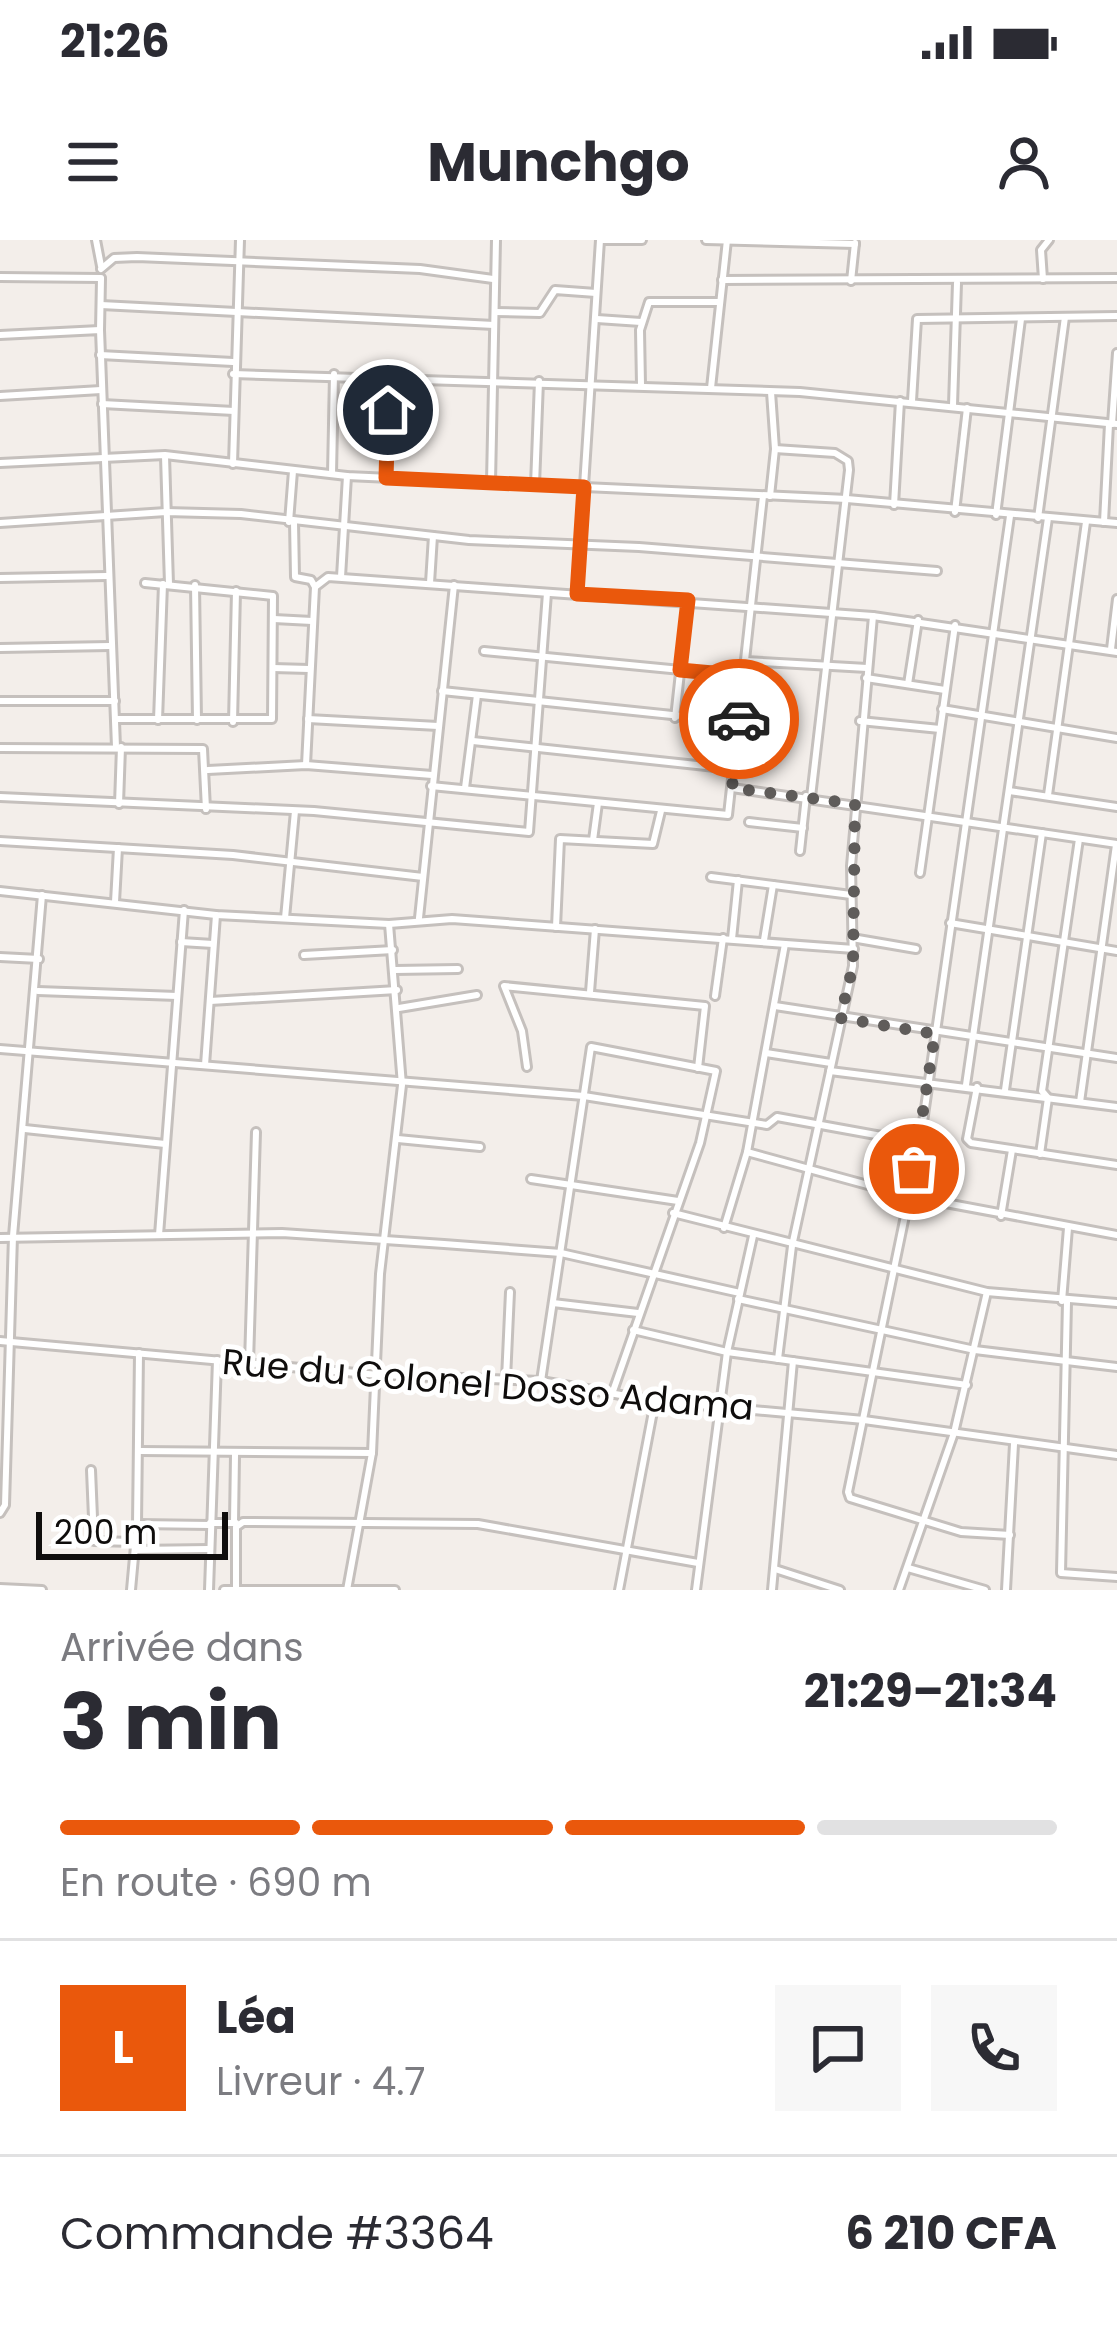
<!DOCTYPE html>
<html lang="fr">
<meta charset="utf-8">
<style>
:root{--surface:#fff;--page:#f7f7f7;--text:#2b2b33;--muted:#7c7c81;--line:#e1e1e2;--accent:#ea580c}
body{margin:0;font-family:Poppins,sans-serif;background:var(--page);color:var(--text);height:100vh;display:flex;flex-direction:column;font-size:45px;white-space:nowrap}
*{box-sizing:border-box;margin:0}
p{font-size:39px;color:var(--muted)}
.icon{flex:none;width:66px;height:66px;fill:none;stroke:currentColor;stroke-width:2;stroke-linecap:round;stroke-linejoin:round}
.map{position:relative;height:1350px;overflow:hidden}
.details{display:flex;flex-direction:column;background:var(--surface);flex:1}
.details>*{flex:none}
.scale{position:absolute;left:36px;bottom:30px;width:192px;box-sizing:border-box;padding-left:12px;border:6px solid #0f0d0c;border-top:0;font-size:33px;line-height:42px;white-space:nowrap;color:#0f0d0c;-webkit-text-stroke:9px #fff;paint-order:stroke}
.pin{position:absolute;display:grid;place-items:center;width:102px;height:102px;color:#fff;margin:-51px;border:6px solid #fff;border-radius:50%;box-shadow:0 3px 12px #0007}
.courier{position:absolute;display:grid;place-items:center;width:120px;height:120px;margin:-60px;border:9px solid #ea580c;border-radius:50%;background:#fff;color:#222;box-shadow:0 3px 15px #0007}
.summary em{font-style:normal;font-weight:700}
.summary div{display:flex;flex-direction:column-reverse}
.summary{display:flex;align-items:center;justify-content:space-between;height:204px;padding:0 60px}
h1{font-size:78px;font-weight:700;line-height:90px}
.bar{display:grid;grid-template-columns:repeat(4,1fr);gap:18px 12px;align-content:center;height:144px;padding:0 60px}
.bar i{height:15px;border-radius:9px;background:var(--line)}
.bar .current{background:var(--accent)}
.bar p{grid-column:span 4}
.line{display:flex;align-items:center;gap:30px;padding:0 60px;border-top:3px solid var(--line)}
.line div{flex:1}
.round{display:grid;place-items:center;flex:none;width:126px;height:126px;border-radius:0px;background:var(--page)}
.status{display:flex;justify-content:space-between;align-items:center;height:84px;padding:0 60px;background:var(--surface);direction:ltr}
.status svg{height:33px;fill:currentColor}
header{display:flex;justify-content:space-between;align-items:center;height:156px;padding:0 60px;background:var(--surface);font-size:54px;font-weight:700}
.map>svg:first-child{display:block}
.lines{fill:none;stroke-linecap:round;stroke-linejoin:round}
.street-casing{stroke:#c5c0bd;stroke-width:12}
.street{stroke:#fff;stroke-width:6}
.done{stroke:#5f5c5a;stroke-width:12;stroke-dasharray:0 21.6}
.route{stroke:#ea580c;stroke-width:15}
.labels{text-anchor:middle;stroke-width:10;stroke-linejoin:round;paint-order:stroke}
.street-label{font-size:36px;fill:#0f0d0c;stroke:#fff}
</style>
<div class="status"><b>21:26</b><svg viewBox="0 0 49 12"><path d="M0 12V9h3v3zM5 12V6h3v6zM10 12V3h3v9zM15 12V0h3v12zM26 1h20v11H26zM47 4h2v5h-2z"/></svg></div>
<header><svg class="icon" aria-label="menu" viewBox="0 0 24 24"><path d="M4 6h16M4 12h16M4 18h16"/></svg>Munchgo<svg class="icon" aria-label="person" viewBox="0 0 24 24"><circle cx="12" cy="8" r="4"/><path d="M4 21q1-7 8-7t8 7"/></svg></header>
<div class="map">
<svg width="1117" height="1350" viewBox="0 0 1117 1350">
<rect width="100%" height="100%" fill="#f3eeea"/>
<g class="lines">
<defs>
<g id="street">
<polyline points="96,0 101,26"/>
<polyline points="601,0 642,0"/>
<polyline points="706,0 855,4"/>
<polyline points="101,29 114,18 137,17 420,29 493,39"/>
<polyline points="0,37 101,38"/>
<polyline points="1043,39 1041,10 1049,0"/>
<polyline points="722,40 1117,38"/>
<polyline points="851,41 855,3"/>
<polyline points="101,65 494,85"/>
<polyline points="495,72 540,73 555,50 596,53"/>
<polyline points="597,79 641,82"/>
<polyline points="100,90 101,39"/>
<polyline points="0,95 100,90 116,507"/>
<polyline points="100,115 233,122"/>
<polyline points="233,134 800,152 1117,184"/>
<polyline points="641,145 640,90 649,62 720,62"/>
<polyline points="711,148 727,0"/>
<polyline points="0,156 101,150"/>
<polyline points="912,161 917,79 1117,76"/>
<polyline points="102,164 234,171"/>
<polyline points="953,165 957,43"/>
<polyline points="1112,184 1117,113"/>
<polyline points="775,209 835,213 848,221 849,230 811,557"/>
<polyline points="165,216 169,344"/>
<polyline points="0,223 165,215 347,236 847,259 1117,283"/>
<polyline points="233,224 240,0"/>
<polyline points="332,234 334,134"/>
<polyline points="386,238 389,136"/>
<polyline points="491,242 496,0"/>
<polyline points="535,245 539,141"/>
<polyline points="770,256 775,209 771,152"/>
<polyline points="894,265 900,161"/>
<polyline points="955,272 967,168"/>
<polyline points="996,275 1021,79"/>
<polyline points="1038,278 1065,77"/>
<polyline points="289,282 293,231"/>
<polyline points="294,282 295,337 311,340 315,347"/>
<polyline points="1104,282 1109,184"/>
<polyline points="0,283 166,272 241,274 469,300 639,307 937,331"/>
<polyline points="341,337 347,236"/>
<polyline points="0,338 107,336"/>
<polyline points="430,343 433,296"/>
<polyline points="195,345 197,480"/>
<polyline points="577,354 600,0"/>
<polyline points="274,379 312,381"/>
<polyline points="0,408 110,406"/>
<polyline points="1111,409 1117,359"/>
<polyline points="484,411 743,436"/>
<polyline points="746,421 867,428"/>
<polyline points="273,428 309,429"/>
<polyline points="866,438 945,450"/>
<polyline points="908,444 918,380"/>
<polyline points="442,451 739,482"/>
<polyline points="0,461 115,461"/>
<polyline points="942,469 1117,498"/>
<polyline points="675,478 688,360"/>
<polyline points="116,479 272,479 273,356 145,343"/>
<polyline points="308,479 438,486"/>
<polyline points="158,480 163,344"/>
<polyline points="860,481 940,489"/>
<polyline points="233,482 236,351"/>
<polyline points="473,501 734,529"/>
<polyline points="0,508 203,509 206,569"/>
<polyline points="306,525 315,347 328,337 873,376 1117,412"/>
<polyline points="208,530 306,525 432,535"/>
<polyline points="431,546 728,575 763,256"/>
<polyline points="465,548 477,455"/>
<polyline points="732,548 1117,604"/>
<polyline points="1009,551 1117,567"/>
<polyline points="1048,555 1086,282"/>
<polyline points="0,557 314,571 529,592 547,353"/>
<polyline points="119,564 121,507"/>
<polyline points="749,582 803,588"/>
<polyline points="593,600 598,563"/>
<polyline points="0,601 233,615 423,637"/>
<polyline points="800,611 806,556"/>
<polyline points="920,633 955,385"/>
<polyline points="711,637 851,655"/>
<polyline points="0,651 216,675 389,684 452,679 854,709"/>
<polyline points="115,662 118,608"/>
<polyline points="285,678 295,571"/>
<polyline points="419,678 454,345"/>
<polyline points="950,683 1117,711"/>
<polyline points="556,687 560,599 653,604 661,571"/>
<polyline points="852,698 916,709"/>
<polyline points="732,699 738,640"/>
<polyline points="764,700 773,645"/>
<polyline points="181,702 213,704"/>
<polyline points="785,704 747,912 908,956 1117,995"/>
<polyline points="304,715 393,710"/>
<polyline points="0,717 39,719"/>
<polyline points="395,730 458,729"/>
<polyline points="38,751 177,756"/>
<polyline points="590,752 595,689"/>
<polyline points="715,756 723,698"/>
<polyline points="210,761 397,750"/>
<polyline points="775,766 1117,818"/>
<polyline points="399,768 477,755"/>
<polyline points="0,809 584,856 767,885 777,877 920,903"/>
<polyline points="766,813 831,823"/>
<polyline points="205,825 216,675"/>
<polyline points="527,827 522,791 504,746 705,766 698,828"/>
<polyline points="830,831 1117,867"/>
<polyline points="966,845 1048,278"/>
<polyline points="977,847 967,899 971,903 1117,925"/>
<polyline points="1005,850 1042,593"/>
<polyline points="1080,862 1116,605"/>
<polyline points="25,889 165,904"/>
<polyline points="398,899 480,907"/>
<polyline points="1040,914 1048,858 1042,851 1079,599"/>
<polyline points="531,939 678,961"/>
<polyline points="673,973 987,1052 1117,1063"/>
<polyline points="1001,976 1012,910"/>
<polyline points="724,988 747,912"/>
<polyline points="159,995 184,670"/>
<polyline points="0,998 282,993 444,1004 561,1013 740,1053"/>
<polyline points="738,1059 975,1110 1117,1127"/>
<polyline points="1062,1061 1068,988"/>
<polyline points="1067,1062 1061,1333 1117,1337"/>
<polyline points="553,1063 638,1073"/>
<polyline points="633,1090 727,1112 967,1145"/>
<polyline points="0,1101 379,1135 541,1141 655,1161 864,1180 1117,1215"/>
<polyline points="778,1119 792,1006 853,726 851,626 873,376"/>
<polyline points="249,1123 256,892"/>
<polyline points="506,1139 510,1052"/>
<polyline points="541,1141 591,807 716,831 700,903 612,1154"/>
<polyline points="140,1211 372,1213"/>
<polyline points="91,1230 94,1301 135,1302"/>
<polyline points="0,1273 5,1265 13,996 42,655"/>
<polyline points="234,1282 235,1215"/>
<polyline points="210,1283 236,1283"/>
<polyline points="137,1284 210,1285"/>
<polyline points="1010,1295 961,1292 850,1258 848,1252 920,903 1010,276"/>
<polyline points="135,1310 209,1309"/>
<polyline points="908,1328 985,1350"/>
<polyline points="775,1329 840,1350"/>
<polyline points="0,1348 42,1350"/>
<polyline points="236,1348 236,1287 243,1282 478,1284 698,1323"/>
<polyline points="131,1350 137,1284 139,1113"/>
<polyline points="209,1350 217,1120"/>
<polyline points="224,1350 395,1350"/>
<polyline points="347,1350 372,1213 380,1034 402,845 389,684"/>
<polyline points="619,1350 655,1161"/>
<polyline points="696,1350 727,1112 753,996"/>
<polyline points="772,1350 793,1121"/>
<polyline points="899,1350 954,1193 987,1052"/>
<polyline points="1006,1350 1014,1204"/>
</g>
</defs>
<!-- street casing -->
<use href="#street" class="street-casing"/>
<!-- street -->
<use href="#street" class="street"/>
</g>
<g class="lines">
<!-- done -->
<polyline class="done" points="739,479 732,548 855,564 853,726 840,778 935,794 914,929"/>
<!-- route -->
<polyline class="route" points="388,170 386,238 584,247 577,354 688,360 680,430 745,436 739,479"/>
</g>
<g class="labels">
<!-- street labels -->
<g class="street-label">
<text transform="translate(488 1144) rotate(5)" y="13">Rue du Colonel Dosso Adama</text>
</g>
</g>
</svg>
<div class="scale">200 m</div>
<div class="pin" style="left:914px;top:929px;background:#ea580c"><svg class="icon" aria-label="bag" viewBox="0 0 24 24"><path d="M5 8h14l-1 12H6zM9 8a3 3 0 0 1 6 0"/></svg></div>
<div class="pin" style="left:388px;top:170px;background:#1f2937"><svg class="icon" aria-label="home" viewBox="0 0 24 24"><path d="M3 11l9-7 9 7M6 9v11h12V9"/></svg></div>
<div class="courier" style="left:739px;top:479px"><svg class="icon" aria-label="car" viewBox="0 0 24 24"><path d="M5 17H2v-5l4-1 3-4h7l3 4 3 1v5h-3M9 17h6M6 11h13"/><circle cx="7" cy="17" r="2"/><circle cx="17" cy="17" r="2"/></svg></div>
</div>
<section class="details">
<div class="summary"><div><h1>3 min</h1><p>Arrivée dans</p></div><em>21:29–21:34</em></div>
<div class="bar"><i class="current"></i><i class="current"></i><i class="current"></i><i></i><p>En route · 690 m</p></div>
<div class="line" style="height:216px"><b class="round" style="background:var(--accent);color:#fff">L</b><div><b>Léa</b><p>Livreur · 4.7</p></div><a class="round"><svg class="icon" aria-label="chat" viewBox="0 0 24 24"><path d="M4 5h16v11H9l-5 4z"/></svg></a><a class="round"><svg class="icon" aria-label="phone" viewBox="0 0 24 24"><path d="M5 4h4l2 5-3 2q2 4 5 5l2-3 5 2v4C11 20 4 13 5 4z"/></svg></a></div>
<div class="line" style="height:156px"><div>Commande #3364</div><b>6 210 CFA</b></div>
</section>
